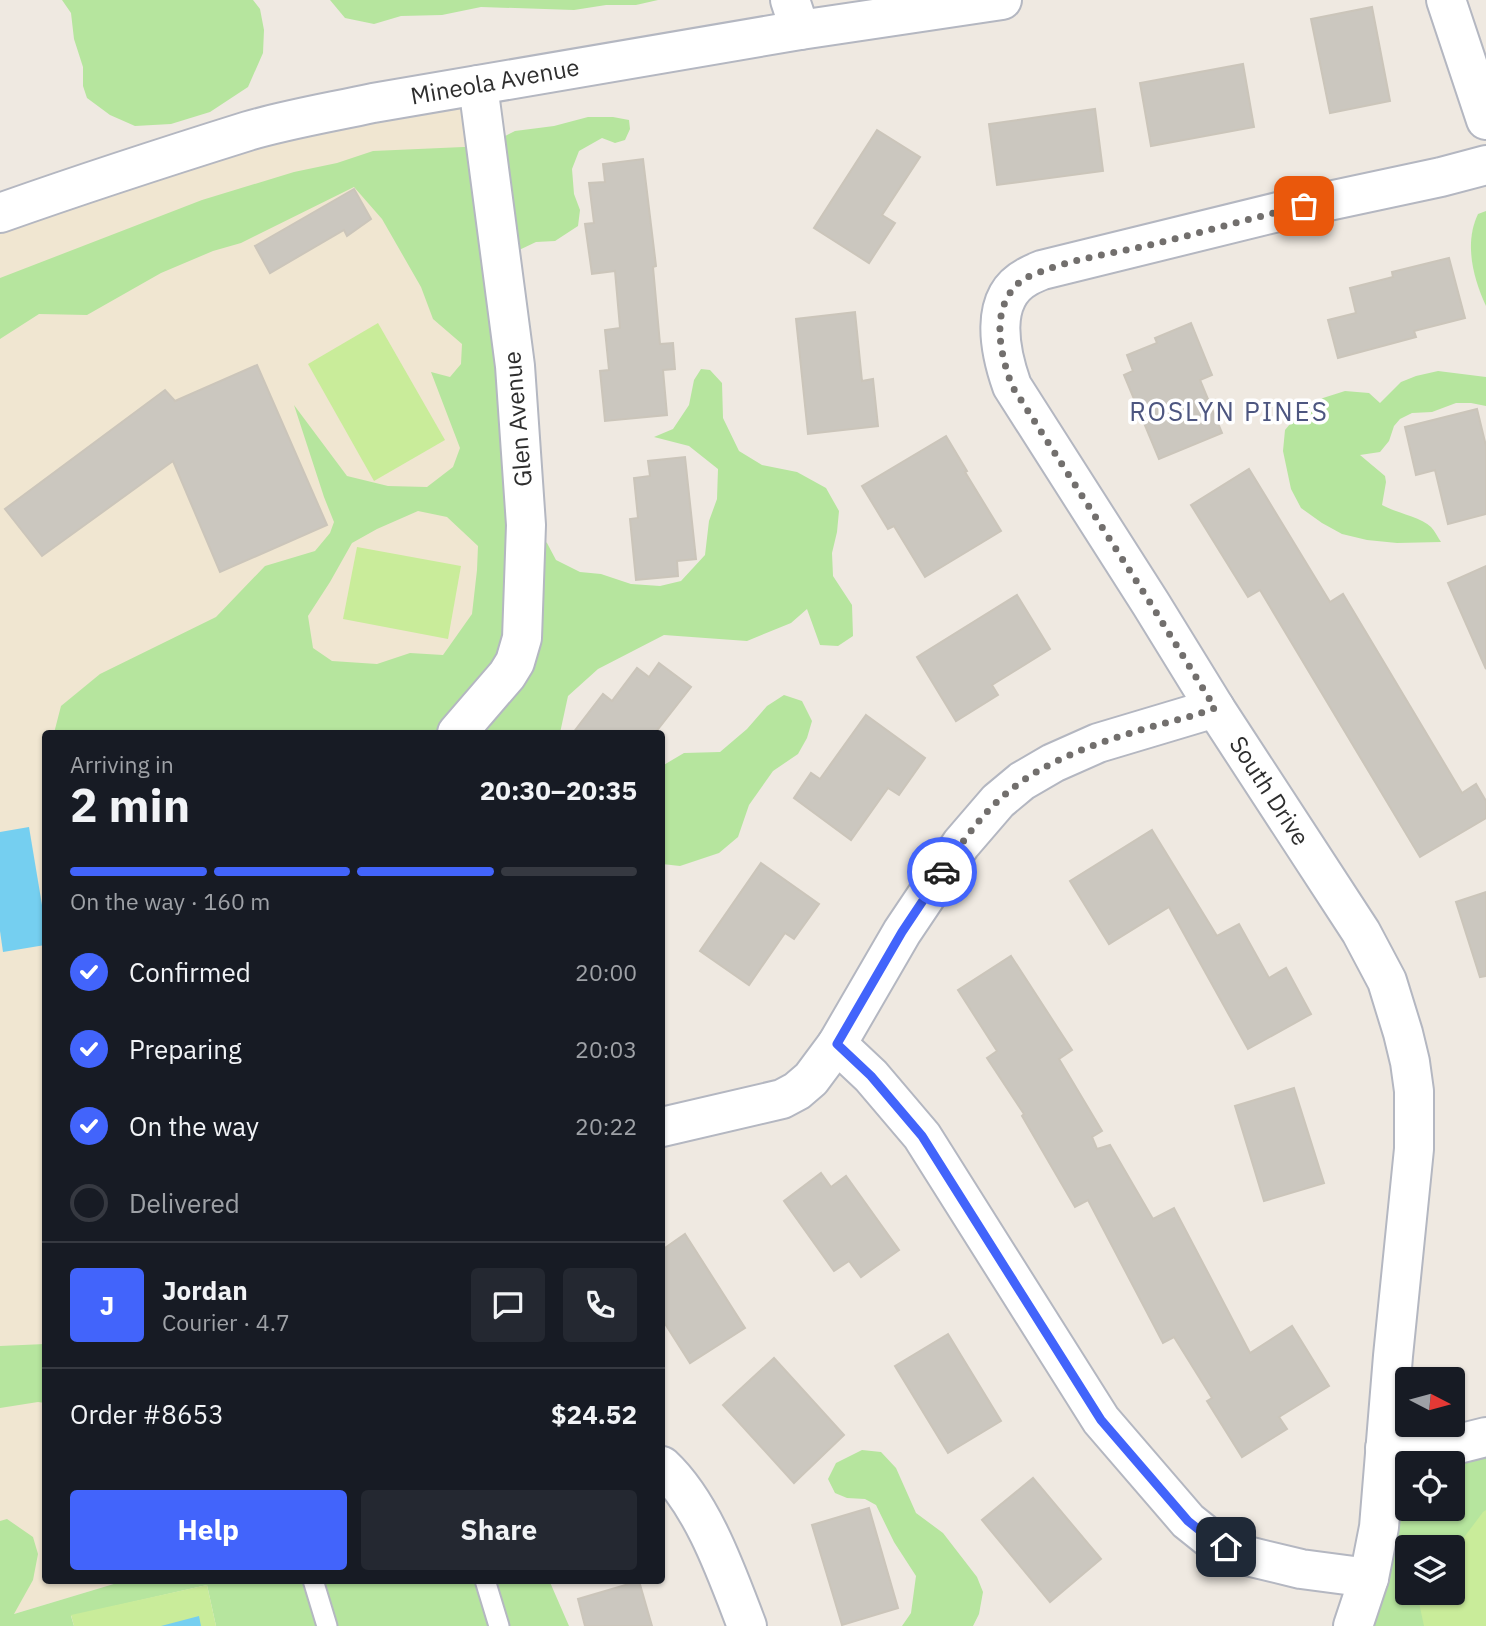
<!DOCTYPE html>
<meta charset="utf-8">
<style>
:root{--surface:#171b24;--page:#242831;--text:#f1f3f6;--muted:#9ea1a6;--line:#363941;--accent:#4264fb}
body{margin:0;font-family:"IBM Plex Sans",sans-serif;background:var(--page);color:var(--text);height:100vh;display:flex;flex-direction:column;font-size:26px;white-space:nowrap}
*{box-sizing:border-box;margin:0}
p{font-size:23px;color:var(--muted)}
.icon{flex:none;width:38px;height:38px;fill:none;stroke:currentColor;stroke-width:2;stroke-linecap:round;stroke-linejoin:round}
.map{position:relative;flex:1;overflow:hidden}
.panel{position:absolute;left:42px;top:730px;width:623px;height:854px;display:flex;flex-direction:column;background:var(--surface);border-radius:7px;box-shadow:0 2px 5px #0004}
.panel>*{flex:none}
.needle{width:46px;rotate:96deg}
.controls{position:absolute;left:1395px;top:1367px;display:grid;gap:14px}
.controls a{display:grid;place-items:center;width:70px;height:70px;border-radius:7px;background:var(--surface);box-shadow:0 2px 5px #0004;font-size:35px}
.pin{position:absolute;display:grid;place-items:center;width:60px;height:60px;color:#fff;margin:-30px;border-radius:14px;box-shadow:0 4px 10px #0006}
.courier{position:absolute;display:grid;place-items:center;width:70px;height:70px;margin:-35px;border:5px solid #4264fb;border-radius:50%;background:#fff;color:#222;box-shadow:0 2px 9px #0007}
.headline em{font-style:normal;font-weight:700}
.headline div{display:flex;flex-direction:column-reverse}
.headline{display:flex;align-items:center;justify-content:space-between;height:119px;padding:0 28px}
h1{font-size:46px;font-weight:700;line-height:52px}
.bar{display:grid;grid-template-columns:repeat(4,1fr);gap:10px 7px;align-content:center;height:84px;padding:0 28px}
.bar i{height:9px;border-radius:5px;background:var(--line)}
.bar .on{background:var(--accent)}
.bar p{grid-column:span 4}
.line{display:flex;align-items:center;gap:18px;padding:0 28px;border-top:2px solid var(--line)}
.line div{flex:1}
.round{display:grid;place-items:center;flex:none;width:74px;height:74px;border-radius:7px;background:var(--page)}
ol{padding:0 28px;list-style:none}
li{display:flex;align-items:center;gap:21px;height:77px}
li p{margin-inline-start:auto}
li .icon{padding:7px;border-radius:50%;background:var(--accent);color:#fff;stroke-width:4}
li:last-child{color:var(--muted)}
li i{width:38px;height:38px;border:4px solid var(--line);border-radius:50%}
.cta{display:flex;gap:14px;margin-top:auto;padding:14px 28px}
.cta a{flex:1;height:80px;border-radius:7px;background:var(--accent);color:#fff;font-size:28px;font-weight:700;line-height:80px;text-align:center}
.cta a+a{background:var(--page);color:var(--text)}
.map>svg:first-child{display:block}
.education{fill:#f0e6d1}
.green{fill:#b6e59e;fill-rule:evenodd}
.pitch{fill:#c9ec9a}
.water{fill:#75cff0}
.building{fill:#cbc7bf;stroke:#cbc5ba;stroke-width:2}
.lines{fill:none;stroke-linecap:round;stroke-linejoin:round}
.service-casing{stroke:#b4b7c1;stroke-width:23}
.minor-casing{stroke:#b4b7c1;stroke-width:42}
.secondary-casing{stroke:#b4b7c1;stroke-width:42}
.service{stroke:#fff;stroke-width:19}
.minor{stroke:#fff;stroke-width:38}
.secondary{stroke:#fff;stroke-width:38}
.done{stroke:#726f6d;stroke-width:7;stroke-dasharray:0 12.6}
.route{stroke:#4264fb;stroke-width:9}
.labels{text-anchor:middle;stroke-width:7;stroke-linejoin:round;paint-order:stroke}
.street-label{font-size:24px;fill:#2e2e2e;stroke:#fff}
.neighbourhood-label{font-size:26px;letter-spacing:2px;fill:#4d5680;stroke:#fff}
</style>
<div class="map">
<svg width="1486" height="1626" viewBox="0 0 1486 1626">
<rect width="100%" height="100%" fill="#efe9e1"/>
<!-- education -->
<polygon class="education" points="478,85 518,385 457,733 46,733 46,1580 127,1580 0,1618 0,213"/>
<!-- green -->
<g class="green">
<polygon points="62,0 253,0 260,9 264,30 263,53 248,87 210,112 171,124 135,126 110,115 87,98 83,86 83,67 74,39 71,13"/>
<polygon points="330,0 658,0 636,5 606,5 574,10 481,7 442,15 401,16 374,24 345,18"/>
<path d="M588 117H613L629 120 630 129 625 140 615 143 602 138 579 151 572 169 574 194 580 210 578 226 555 241 536 242 517 251 526 525 547 543 556 560 580 572 601 574 631 584 660 586 681 581 705 555 709 521 717 499 718 469 689 446 654 437 673 429 689 405 694 380 701 369 710 370 722 383 723 418 739 451 762 465 797 472 826 488 839 511 837 532 832 553 833 576 852 605 853 636 838 646 820 645 807 609 791 623 747 641 664 635 598 669 568 696 560 733H54L61 706 100 674 216 617 265 566 315 551 330 533 334 522 324 497 294 405 347 476 388 486 427 487 453 467 460 448 431 372 450 377 461 364 462 344 433 319 421 287 382 219 354 187 241 243 213 251 161 273 87 315 39 314 0 339V278L202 200 294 172 337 163 373 151 486 146 515 131 554 126ZM418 511 447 517 478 546 477 570 472 614 443 655 410 653 377 664 332 661 313 648 308 616 330 582 352 543 377 529Z"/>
<path d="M1486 211V306C1473 278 1464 243 1478 214Z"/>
<path d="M1438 371 1486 377V406L1471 403H1456L1432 412 1412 413 1400 419 1394 426 1389 441 1380 452 1360 455 1385 476 1386 482 1382 505C1396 513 1421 517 1431 527 1435 531 1438 538 1441 542L1397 543 1367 540 1342 534 1322 523 1301 508 1291 489 1283 451 1285 430 1300 412 1323 398 1345 391 1369 393 1380 403 1401 382 1416 376Z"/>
<polygon points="784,695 802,701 812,721 807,738 798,754 773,771 749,805 738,837 719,853 680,866 662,864 662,766 684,753 720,752 747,729 767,706"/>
<polygon points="45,1344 45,1403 38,1402 0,1408 0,1346"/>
<path d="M1486 1437V1626H1353L1385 1448ZM1407 1463H1452V1508H1407ZM1407 1547H1452V1592H1407Z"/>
<polygon points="862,1450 881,1452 896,1468 916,1513 943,1533 977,1577 983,1592 979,1614 973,1626 902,1626 911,1613 916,1576 894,1542 876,1505 865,1499 847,1498 835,1493 828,1479 836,1463"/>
<polygon points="7,1519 33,1537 38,1554 33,1580 14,1614 127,1580 549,1580 569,1626 216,1626 207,1585 71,1616 74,1626 0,1626 0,1521"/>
</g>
<!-- pitch -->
<g class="pitch">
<polygon points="378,323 445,440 374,481 308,364"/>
<polygon points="357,547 461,566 448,639 343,619"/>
<polygon points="1486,1510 1486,1626 1424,1626 1418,1598 1422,1593 1452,1592 1453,1552 1483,1512"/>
<polygon points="207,1585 216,1626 74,1626 71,1615"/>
</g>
<!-- water -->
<g class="water">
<polygon points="29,827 45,923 45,945 3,952 0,931 0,832"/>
<polygon points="199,1616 201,1626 161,1626"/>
</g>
<!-- building -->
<g class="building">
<polygon points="1372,7 1390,101 1330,113 1311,19"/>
<polygon points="1243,64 1254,127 1151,146 1140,83"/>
<polygon points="1095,109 1103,171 997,185 989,124"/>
<polygon points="877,130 920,157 882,215 895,223 869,263 814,228"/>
<polygon points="643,159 656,266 653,267 660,344 673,343 675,369 663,370 667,415 605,421 600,371 609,370 605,330 620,328 615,271 592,274 585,224 594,223 589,183 605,182 603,164"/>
<polygon points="354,189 371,219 347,236 344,230 270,273 255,246"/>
<polygon points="1449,258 1465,318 1414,331 1416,337 1338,358 1328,320 1356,313 1350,288 1393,277 1392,272"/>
<polygon points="855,312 862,381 873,379 878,426 808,434 796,319"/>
<polygon points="1191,323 1212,375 1200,380 1222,433 1159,459 1124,375 1133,371 1127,355 1157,343 1155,338"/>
<polygon points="257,365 327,525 220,572 173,461 42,556 5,509 165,390 175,401"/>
<polygon points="1477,409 1486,446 1486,514 1448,524 1435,470 1416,475 1405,427"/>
<polygon points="946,436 967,471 965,472 1001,531 925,577 894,526 888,529 862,486"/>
<polygon points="685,457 696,559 677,561 678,576 636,580 630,519 638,518 634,478 650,476 648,461"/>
<polygon points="1249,469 1330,602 1343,594 1462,793 1476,784 1486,801 1486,818 1420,857 1260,590 1248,597 1191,505"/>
<polygon points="1486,566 1486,669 1448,583"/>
<polygon points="1017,595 1050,649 992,685 998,695 956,721 917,657"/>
<polygon points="659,663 691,687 655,733 573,733 603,694 612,701 637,668 649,677"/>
<polygon points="866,715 925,758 899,795 888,788 851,840 794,798 811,773 820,779"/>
<polygon points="1152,830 1217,936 1239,924 1269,978 1286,968 1311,1014 1248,1049 1169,907 1109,944 1070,881"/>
<polygon points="761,863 819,904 794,939 785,933 749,985 700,951"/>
<polygon points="1486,892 1486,976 1480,977 1456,902"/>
<polygon points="1011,956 1072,1050 1059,1059 1102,1131 1092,1137 1097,1149 1110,1145 1153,1219 1174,1208 1250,1353 1292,1326 1329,1386 1279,1417 1287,1429 1242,1457 1207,1401 1212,1398 1174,1337 1163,1343 1088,1200 1075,1207 1022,1116 1024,1114 987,1058 997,1051 958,990"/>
<polygon points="1294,1088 1324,1183 1264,1201 1235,1106"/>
<polygon points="821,1173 831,1187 846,1176 899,1250 861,1277 849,1261 834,1271 784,1201"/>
<polygon points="685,1234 745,1328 690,1363 662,1319 662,1250"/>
<polygon points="948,1334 1001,1421 948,1453 895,1366"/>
<polygon points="774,1358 844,1435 794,1483 723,1405"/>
<polygon points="1033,1478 1101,1559 1050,1602 982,1520"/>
<polygon points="869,1508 898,1608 842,1625 812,1525"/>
<polygon points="639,1581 652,1626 585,1626 578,1599"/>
</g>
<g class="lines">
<defs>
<g id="service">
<polyline points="313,1580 327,1626"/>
<polyline points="485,1580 499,1626"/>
</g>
<g id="minor">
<polyline points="790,0 800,30"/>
<polyline points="1446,0 1486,120"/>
<polyline points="457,733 507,675 515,662 522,638 526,525 515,366 478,85"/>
<polyline points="837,1044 871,1076 922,1136 1101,1420 1188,1521 1213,1541 1239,1554 1301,1569 1369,1578"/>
<polyline points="662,1127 782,1099 797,1091 811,1079 837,1044 902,932 961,844 998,801 1022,781 1053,763 1098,743 1215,708"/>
<polyline points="1385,1448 1438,1449 1486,1437"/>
<path d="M662 1466C703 1504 727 1574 747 1626"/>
<path d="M1353 1626 1369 1578 1379 1527 1393 1356 1414 1149V1091L1410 1062 1403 1033 1387 981 1361 932 1215 708 1151 604 1012 386C1000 352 988 298 1027 277 1032 274 1037 272 1042 270L1282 211 1441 177 1486 165"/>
</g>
<path id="secondary" d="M0 213C82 184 165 157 248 131 289 119 332 112 373 103L800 30 1002 0"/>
</defs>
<!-- service casing -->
<use href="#service" class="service-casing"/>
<!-- minor casing -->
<use href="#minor" class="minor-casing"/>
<!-- secondary casing -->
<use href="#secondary" class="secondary-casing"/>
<!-- service -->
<use href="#service" class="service"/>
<!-- minor -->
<use href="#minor" class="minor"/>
<!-- secondary -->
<use href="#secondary" class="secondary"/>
</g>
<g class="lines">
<!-- done -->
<path class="done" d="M942 872C959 847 977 820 999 800 1037 764 1088 746 1137 731 1163 723 1189 718 1215 708L1151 604 1012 386C1001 356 991 316 1013 289 1020 280 1029 276 1040 272 1076 258 1116 253 1154 244 1204 232 1254 217 1304 206"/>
<!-- route -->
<polyline class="route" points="942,872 902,932 837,1044 871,1076 922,1136 1101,1420 1188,1521 1213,1541 1226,1547"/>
</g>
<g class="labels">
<!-- street labels -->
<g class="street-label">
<text transform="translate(495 82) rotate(-10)" y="8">Mineola Avenue</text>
<text transform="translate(518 419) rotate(-95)" y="8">Glen Avenue</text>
<text transform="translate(1269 791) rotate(57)" y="8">South Drive</text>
</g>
<!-- neighbourhood labels -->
<g class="neighbourhood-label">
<text x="1229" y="421">ROSLYN PINES</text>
</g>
</g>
</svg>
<div class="controls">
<a><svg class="needle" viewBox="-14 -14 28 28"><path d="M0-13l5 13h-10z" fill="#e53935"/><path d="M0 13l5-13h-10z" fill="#9ea1a6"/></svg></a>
<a><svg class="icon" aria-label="locate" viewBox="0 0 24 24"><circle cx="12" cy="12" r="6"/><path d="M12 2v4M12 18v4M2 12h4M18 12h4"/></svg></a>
<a><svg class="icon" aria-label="layers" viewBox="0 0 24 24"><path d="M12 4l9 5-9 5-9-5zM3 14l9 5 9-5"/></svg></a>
</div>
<div class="pin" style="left:1304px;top:206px;background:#ea580c"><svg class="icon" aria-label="bag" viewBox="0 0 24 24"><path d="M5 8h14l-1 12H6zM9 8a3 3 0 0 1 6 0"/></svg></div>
<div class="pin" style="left:1226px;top:1547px;background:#1f2937"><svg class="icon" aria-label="home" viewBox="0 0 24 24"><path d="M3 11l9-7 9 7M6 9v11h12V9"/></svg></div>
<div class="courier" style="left:942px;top:872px"><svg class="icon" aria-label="car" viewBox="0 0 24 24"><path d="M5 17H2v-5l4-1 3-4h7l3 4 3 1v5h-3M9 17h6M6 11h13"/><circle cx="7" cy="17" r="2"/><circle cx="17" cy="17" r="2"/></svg></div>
<section class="panel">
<div class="headline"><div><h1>2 min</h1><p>Arriving in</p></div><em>20:30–20:35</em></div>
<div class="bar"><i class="on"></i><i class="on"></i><i class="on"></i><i></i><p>On the way · 160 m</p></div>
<ol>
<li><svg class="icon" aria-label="check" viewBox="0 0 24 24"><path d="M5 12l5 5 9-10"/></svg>Confirmed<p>20:00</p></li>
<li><svg class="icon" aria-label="check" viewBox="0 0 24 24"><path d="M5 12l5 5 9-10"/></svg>Preparing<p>20:03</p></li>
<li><svg class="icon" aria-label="check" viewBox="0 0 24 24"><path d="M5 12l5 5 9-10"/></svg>On the way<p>20:22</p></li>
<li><i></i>Delivered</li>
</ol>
<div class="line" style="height:126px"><b class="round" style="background:var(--accent);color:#fff">J</b><div><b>Jordan</b><p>Courier · 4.7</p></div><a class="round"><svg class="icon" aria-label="chat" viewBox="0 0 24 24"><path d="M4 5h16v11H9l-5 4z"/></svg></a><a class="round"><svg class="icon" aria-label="phone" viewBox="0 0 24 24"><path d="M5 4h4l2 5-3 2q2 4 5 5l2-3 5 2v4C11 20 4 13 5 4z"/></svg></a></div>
<div class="line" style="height:91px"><div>Order #8653</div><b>$24.52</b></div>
<div class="cta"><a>Help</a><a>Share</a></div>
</section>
</div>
